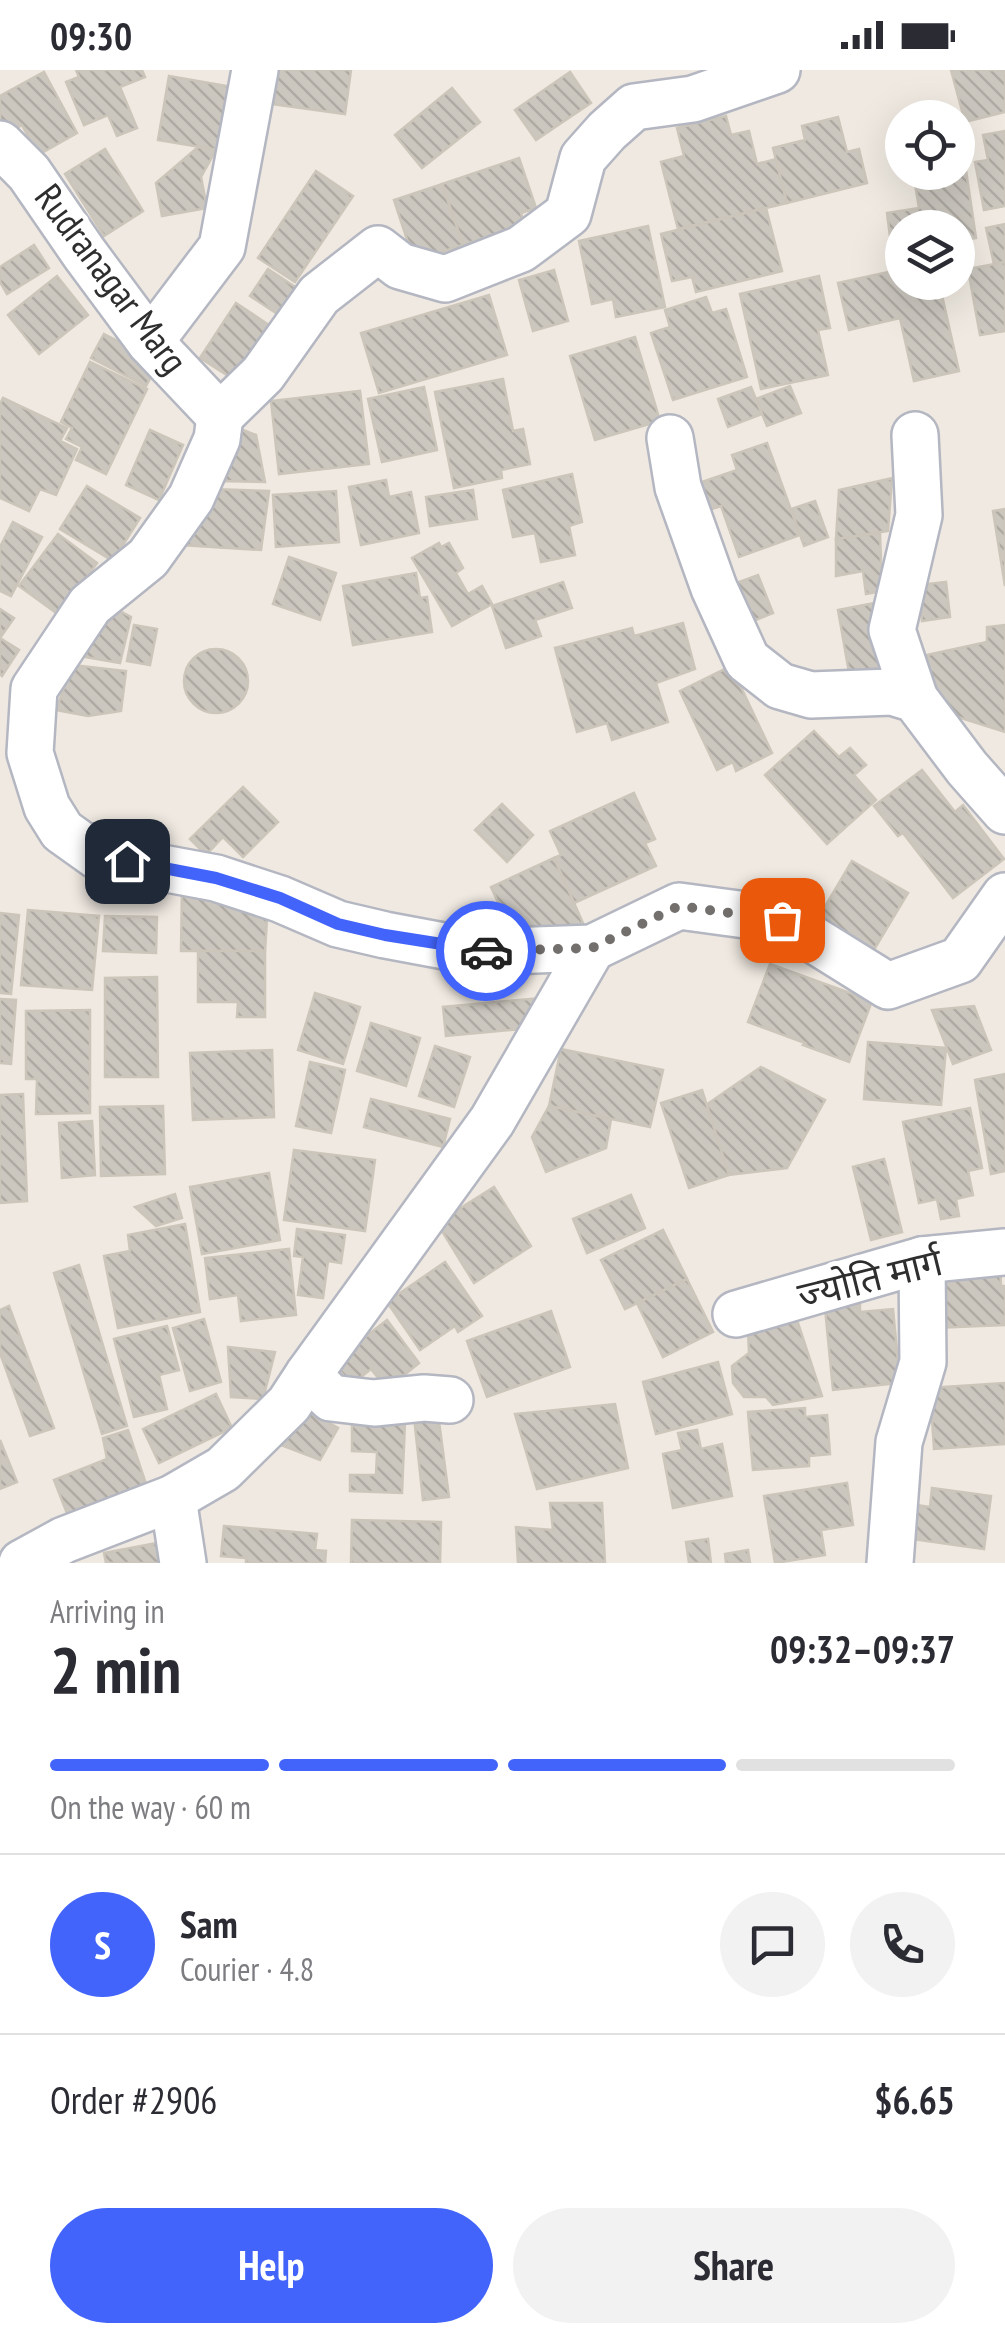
<!DOCTYPE html>
<meta charset="utf-8">
<style>
:root{--surface:#fff;--page:#f2f2f3;--text:#2b2b33;--muted:#7c7c81;--line:#e1e1e2;--accent:#4264fb}
body{margin:0;font-family:"PT Sans Narrow","Noto Sans Devanagari",sans-serif;background:var(--page);color:var(--text);height:100vh;display:flex;flex-direction:column;font-size:38px;white-space:nowrap}
*{box-sizing:border-box;margin:0}
p{font-size:32px;color:var(--muted)}
.icon{flex:none;width:55px;height:55px;fill:none;stroke:currentColor;stroke-width:2;stroke-linecap:round;stroke-linejoin:round}
.map{position:relative;height:1493px;overflow:hidden}
.drawer{display:flex;flex-direction:column;background:var(--surface);flex:1}
.drawer>*{flex:none}
.controls{position:absolute;left:885px;top:30px;display:grid;gap:20px}
.controls a{display:grid;place-items:center;width:90px;height:90px;border-radius:50%;background:var(--surface);box-shadow:0 10px 40px #0002;font-size:50px}
.pin{position:absolute;display:grid;place-items:center;width:85px;height:85px;color:#fff;margin:-42px;border-radius:20px;box-shadow:0 5px 15px #0006}
.courier{position:absolute;display:grid;place-items:center;width:100px;height:100px;margin:-50px;border:8px solid #4264fb;border-radius:50%;background:#fff;color:#222;box-shadow:0 2px 12px #0007}
.head em{font-style:normal;font-weight:600}
.head div{display:flex;flex-direction:column-reverse}
.head{display:flex;align-items:center;justify-content:space-between;height:170px;padding:0 50px}
h1{font-size:65px;font-weight:600;line-height:75px}
.bar{display:grid;grid-template-columns:repeat(4,1fr);gap:15px 10px;align-content:center;height:120px;padding:0 50px}
.bar i{height:12px;border-radius:8px;background:var(--line)}
.bar .active{background:var(--accent)}
.bar p{grid-column:span 4}
.line{display:flex;align-items:center;gap:25px;padding:0 50px;border-top:2px solid var(--line)}
.line div{flex:1}
.round{display:grid;place-items:center;flex:none;width:105px;height:105px;border-radius:52px;background:var(--page)}
.action{display:flex;gap:20px;margin-top:auto;padding:20px 50px}
.action a{flex:1;height:115px;border-radius:60px;background:var(--accent);color:#fff;font-size:40px;font-weight:600;line-height:115px;text-align:center}
.action a+a{background:var(--page);color:var(--text)}
.status{display:flex;justify-content:space-between;align-items:center;height:70px;padding:0 50px;background:var(--surface);direction:ltr}
.status svg{height:28px;fill:currentColor}
.map>svg:first-child{display:block}
.building{fill:url(#building-back-hatch);stroke:#cbc5ba;stroke-width:2.5}
.lines{fill:none;stroke-linecap:round;stroke-linejoin:round}
.street-casing{stroke:#b4b7c1;stroke-width:50}
.street{stroke:#fff;stroke-width:45}
.done{stroke:#726f6d;stroke-width:10;stroke-dasharray:0 18}
.route{stroke:#4264fb;stroke-width:12}
.labels{text-anchor:middle;stroke-width:10;stroke-linejoin:round;paint-order:stroke}
.street-label{font-size:38px;fill:#2e2e2e;stroke:#fff}
</style>
<div class="status"><b>09:30</b><svg viewBox="0 0 49 12"><path d="M0 12V9h3v3zM5 12V6h3v6zM10 12V3h3v9zM15 12V0h3v12zM26 1h20v11H26zM47 4h2v5h-2z"/></svg></div>
<div class="map">
<svg width="1005" height="1493" viewBox="0 0 1005 1493">
<defs>
<pattern id="building-back-hatch" width="6" height="6" patternUnits="userSpaceOnUse" patternTransform="scale(2.5)"><rect width="6" height="6" fill="#cbc7bf"/><path d="M-1 5l2 2M0 0l6 6M5-1l2 2" fill="none" stroke="#afaba4"/></pattern>
</defs>
<rect width="100%" height="100%" fill="#efe9e1"/>
<!-- building -->
<g class="building">
<polygon points="76,0 142,0 145,7 120,17 137,58 117,66 108,45 84,55 66,12 79,7"/>
<polygon points="275,0 351,0 345,44 271,34"/>
<polygon points="951,0 1005,0 1005,42 965,52"/>
<polygon points="44,2 77,63 38,85 22,55 7,64 0,51 0,26"/>
<polygon points="570,2 591,33 536,70 515,40"/>
<polygon points="169,6 238,18 230,82 158,70"/>
<polygon points="452,18 480,52 422,98 395,65"/>
<polygon points="726,46 731,65 749,61 757,94 776,89 787,133 678,159 661,92 684,86 677,58"/>
<polygon points="838,47 847,82 859,79 867,113 787,133 773,78 805,70 802,56"/>
<polygon points="1005,61 1005,136 984,140 975,92 988,90 983,65"/>
<polygon points="198,77 216,80 201,107 207,138 162,146 156,113"/>
<polygon points="105,79 143,141 104,166 65,104"/>
<polygon points="964,87 976,168 958,171 958,158 902,158 902,180 892,182 887,143 919,138 913,102 958,102 958,88"/>
<polygon points="519,88 536,138 521,143 524,154 463,175 442,114"/>
<polygon points="316,101 353,126 295,212 258,188"/>
<polygon points="442,114 463,175 414,191 394,130"/>
<polygon points="766,138 782,201 696,222 692,207 672,211 661,164"/>
<polygon points="1005,154 1005,192 994,194 986,158"/>
<polygon points="648,156 665,237 616,247 613,229 592,234 579,171"/>
<polygon points="34,175 49,198 7,224 0,212 0,197"/>
<polygon points="1005,192 1005,261 980,265 968,199"/>
<polygon points="268,199 297,218 279,245 250,226"/>
<polygon points="902,199 902,212 939,212 959,301 914,311 900,248 849,260 838,213"/>
<polygon points="554,200 568,251 533,261 519,210"/>
<polygon points="57,206 88,245 39,284 8,245"/>
<polygon points="819,206 830,258 818,260 828,305 761,319 740,224"/>
<polygon points="489,225 507,285 379,323 361,263"/>
<polygon points="706,227 712,243 726,239 747,307 673,330 651,263 670,257 665,240"/>
<polygon points="236,233 269,255 233,309 200,288"/>
<polygon points="104,264 159,292 146,316 91,288"/>
<polygon points="635,267 660,351 595,370 570,286"/>
<polygon points="90,292 147,319 106,404 76,390 82,377 66,369 72,358 61,352"/>
<polygon points="503,309 513,361 523,359 530,394 501,400 502,408 454,418 435,322"/>
<polygon points="790,316 801,343 767,356 756,329"/>
<polygon points="424,317 437,380 382,392 368,329"/>
<polygon points="751,317 762,344 728,357 718,329"/>
<polygon points="360,321 369,394 279,404 271,331"/>
<polygon points="3,328 67,358 60,371 77,379 56,425 40,419 29,441 0,428 0,334"/>
<polygon points="228,354 256,365 265,412 218,411"/>
<polygon points="150,360 183,375 159,430 126,415"/>
<polygon points="767,373 800,465 739,487 721,436 709,440 699,413 737,400 732,385"/>
<polygon points="572,404 582,452 569,456 575,485 541,492 535,463 513,467 503,420"/>
<polygon points="892,408 888,461 836,469 839,420"/>
<polygon points="386,410 389,427 411,422 419,463 361,475 349,417"/>
<polygon points="87,416 140,448 113,491 60,459"/>
<polygon points="211,419 269,421 261,480 182,475"/>
<polygon points="473,420 477,449 430,456 426,427"/>
<polygon points="336,421 339,472 276,477 273,425"/>
<polygon points="815,431 828,467 804,476 791,439"/>
<polygon points="1005,439 1005,516 993,441"/>
<polygon points="13,452 42,467 11,526 0,521 0,477"/>
<polygon points="880,463 882,521 866,524 863,501 836,506 836,469"/>
<polygon points="58,464 97,493 59,545 19,516"/>
<polygon points="439,473 441,477 449,473 463,498 456,503 468,524 482,516 492,534 452,556 412,488"/>
<polygon points="289,487 336,503 320,550 273,534"/>
<polygon points="416,503 420,528 427,527 432,562 353,575 343,516"/>
<polygon points="758,505 773,543 746,554 731,515"/>
<polygon points="563,512 572,538 535,550 541,566 506,578 492,536"/>
<polygon points="946,512 950,547 922,551 919,515"/>
<polygon points="880,532 894,602 850,608 838,540"/>
<polygon points="108,535 131,547 120,593 80,586"/>
<polygon points="0,539 14,548 0,568 19,580 2,606 0,604"/>
<polygon points="683,553 695,599 656,613 668,652 612,670 607,653 577,662 555,578 632,558 634,566"/>
<polygon points="134,555 157,559 150,595 127,591"/>
<polygon points="1005,555 1005,662 939,641 927,585 987,572 987,557"/>
<circle cx="216" cy="611" r="32"/>
<polygon points="72,595 126,601 121,641 88,646 56,640"/>
<polygon points="731,596 772,683 736,701 733,692 717,700 680,621"/>
<polygon points="814,661 839,687 850,678 866,695 854,705 876,730 827,774 765,705"/>
<polygon points="922,700 955,742 963,735 1004,789 953,828 903,763 898,766 874,736"/>
<polygon points="243,717 278,752 243,787 223,767 206,785 190,769"/>
<polygon points="634,723 655,769 645,773 656,796 574,833 554,788 561,785 550,761"/>
<polygon points="502,734 533,765 507,792 475,760"/>
<polygon points="554,788 583,853 540,872 516,872 491,817"/>
<polygon points="852,791 908,823 866,893 811,860"/>
<polygon points="182,819 211,823 267,849 265,881 181,881"/>
<polygon points="28,840 99,846 92,920 21,915"/>
<polygon points="0,843 19,845 11,924 0,923"/>
<polygon points="105,846 157,847 156,883 103,881"/>
<polygon points="198,881 265,881 265,947 237,947 238,932 198,932"/>
<polygon points="770,894 872,931 849,992 803,975 805,973 748,952"/>
<polygon points="157,907 158,1007 105,1007 105,908"/>
<polygon points="315,923 360,937 343,994 298,980"/>
<polygon points="540,928 542,957 446,966 443,937"/>
<polygon points="0,929 16,930 11,994 0,993"/>
<polygon points="974,936 991,980 953,994 932,940"/>
<polygon points="90,940 90,1043 36,1044 37,1009 26,1009 26,941"/>
<polygon points="371,953 420,968 406,1016 357,1001"/>
<polygon points="868,972 946,978 941,1035 864,1029"/>
<polygon points="435,976 470,987 454,1037 419,1026"/>
<polygon points="561,979 663,1000 650,1057 549,1036"/>
<polygon points="272,980 274,1047 193,1050 190,983"/>
<polygon points="310,992 345,1000 331,1063 296,1056"/>
<polygon points="761,997 825,1030 787,1098 729,1105 706,1035"/>
<polygon points="1005,1004 1005,1101 991,1104 975,1010"/>
<polygon points="702,1020 729,1105 689,1118 661,1033"/>
<polygon points="23,1024 27,1131 0,1133 0,1025"/>
<polygon points="371,1029 450,1049 443,1077 364,1057"/>
<polygon points="163,1036 165,1104 101,1106 100,1037"/>
<polygon points="549,1036 611,1049 606,1078 546,1102 532,1067"/>
<polygon points="970,1038 982,1098 968,1101 973,1125 956,1129 959,1146 941,1149 937,1129 919,1133 903,1052"/>
<polygon points="92,1051 95,1105 62,1108 59,1053"/>
<polygon points="294,1080 375,1090 365,1161 284,1150"/>
<polygon points="884,1089 902,1162 871,1170 853,1097"/>
<polygon points="269,1103 280,1170 202,1184 190,1117"/>
<polygon points="494,1117 531,1176 474,1213 437,1153"/>
<polygon points="175,1124 182,1148 156,1156 135,1137"/>
<polygon points="631,1125 645,1158 587,1183 573,1149"/>
<polygon points="185,1154 200,1242 118,1258 104,1186 130,1181 128,1165"/>
<polygon points="297,1159 345,1165 341,1193 328,1191 323,1228 298,1225 303,1187 294,1186"/>
<polygon points="663,1160 687,1209 625,1239 601,1190"/>
<polygon points="289,1179 296,1245 241,1251 238,1225 210,1229 205,1188"/>
<polygon points="445,1192 482,1246 458,1262 455,1256 420,1280 387,1232"/>
<polygon points="1000,1192 1001,1216 1005,1216 1005,1255 934,1258 932,1194"/>
<polygon points="79,1195 127,1356 102,1364 54,1203"/>
<polygon points="687,1209 713,1262 663,1287 637,1233"/>
<polygon points="860,1234 860,1242 893,1239 900,1313 833,1320 825,1238"/>
<polygon points="9,1236 54,1358 30,1366 0,1283 0,1240"/>
<polygon points="551,1241 570,1297 487,1327 467,1271"/>
<polygon points="795,1244 822,1326 773,1335 766,1327 744,1327 733,1313 732,1296 749,1283 748,1260"/>
<polygon points="204,1249 221,1312 190,1321 173,1258"/>
<polygon points="387,1250 419,1293 387,1319 371,1299 351,1315 333,1292"/>
<polygon points="167,1256 179,1300 159,1305 167,1339 134,1347 114,1269"/>
<polygon points="228,1277 275,1282 263,1329 231,1327"/>
<polygon points="718,1292 732,1344 656,1364 643,1312"/>
<polygon points="1005,1313 1005,1374 934,1379 930,1318"/>
<polygon points="216,1324 232,1358 159,1393 143,1359"/>
<polygon points="615,1334 628,1398 537,1419 515,1344"/>
<polygon points="805,1338 805,1347 827,1345 830,1384 809,1386 809,1396 753,1400 748,1342"/>
<polygon points="312,1343 338,1358 320,1390 276,1373 290,1347"/>
<polygon points="438,1344 449,1427 423,1430 414,1347"/>
<polygon points="352,1350 405,1352 402,1423 350,1421 350,1405 376,1405 377,1382 352,1381"/>
<polygon points="128,1360 148,1420 68,1446 54,1410 107,1389 103,1368"/>
<polygon points="697,1360 701,1379 722,1374 732,1426 673,1438 663,1384 682,1380 678,1363"/>
<polygon points="0,1370 17,1412 0,1419"/>
<polygon points="847,1413 853,1455 821,1460 825,1485 775,1493 764,1426"/>
<polygon points="932,1418 991,1426 984,1479 905,1468 909,1434 930,1437"/>
<polygon points="550,1433 602,1433 605,1493 518,1493 516,1457 553,1460"/>
<polygon points="352,1450 441,1452 440,1493 351,1493"/>
<polygon points="224,1456 317,1464 315,1480 326,1481 325,1493 246,1493 246,1488 221,1486"/>
<polygon points="708,1469 711,1493 689,1493 686,1472"/>
<polygon points="162,1472 166,1493 106,1493 104,1483"/>
<polygon points="748,1480 750,1493 726,1493 725,1484"/>
</g>
<g class="lines">
<defs>
<g id="street">
<polyline points="0,74 29,103 84,183 150,272 220,346"/>
<polyline points="150,272 222,177 255,0"/>
<polyline points="220,346 217,369 191,428 148,488 90,535 34,619 30,683 47,737 62,761 97,786 216,808 280,829 338,854 385,865 476,882 592,878 679,836 782,850 888,916 960,890 1005,826"/>
<polyline points="220,346 263,304 319,225 378,179 400,196 445,209 521,179 568,144 583,88 607,61 634,37 693,29 777,0"/>
<polyline points="915,365 919,445 892,560 915,629"/>
<polyline points="670,368 678,417 714,518 747,590 780,616 811,625 892,622 915,629 967,698 1005,741"/>
<polyline points="736,1244 922,1190 1005,1182"/>
<polyline points="308,1305 331,1328 374,1333 424,1328 450,1330"/>
<polyline points="173,1428 183,1493"/>
<polyline points="22,1493 64,1470 173,1428 223,1399 289,1334 308,1305 492,1051 592,878"/>
<polyline points="890,1493 899,1372 923,1292 922,1190"/>
</g>
</defs>
<!-- street casing -->
<use href="#street" class="street-casing"/>
<!-- street -->
<use href="#street" class="street"/>
</g>
<g class="lines">
<!-- done -->
<polyline class="done" points="486,881 592,878 679,836 782,850"/>
<!-- route -->
<polyline class="route" points="127,791 216,808 280,828 338,854 385,865 486,881"/>
</g>
<g class="labels">
<!-- street labels -->
<g class="street-label">
<text transform="translate(111 209) rotate(53)" y="13">Rudranagar Marg</text>
<text transform="translate(870 1209) rotate(-14)" y="13">ज्योति मार्ग</text>
</g>
</g>
</svg>
<div class="controls">
<a><svg class="icon" aria-label="locate" viewBox="0 0 24 24"><circle cx="12" cy="12" r="6"/><path d="M12 2v4M12 18v4M2 12h4M18 12h4"/></svg></a>
<a><svg class="icon" aria-label="layers" viewBox="0 0 24 24"><path d="M12 4l9 5-9 5-9-5zM3 14l9 5 9-5"/></svg></a>
</div>
<div class="pin" style="left:782px;top:850px;background:#ea580c"><svg class="icon" aria-label="bag" viewBox="0 0 24 24"><path d="M5 8h14l-1 12H6zM9 8a3 3 0 0 1 6 0"/></svg></div>
<div class="pin" style="left:127px;top:791px;background:#1f2937"><svg class="icon" aria-label="home" viewBox="0 0 24 24"><path d="M3 11l9-7 9 7M6 9v11h12V9"/></svg></div>
<div class="courier" style="left:486px;top:881px"><svg class="icon" aria-label="car" viewBox="0 0 24 24"><path d="M5 17H2v-5l4-1 3-4h7l3 4 3 1v5h-3M9 17h6M6 11h13"/><circle cx="7" cy="17" r="2"/><circle cx="17" cy="17" r="2"/></svg></div>
</div>
<section class="drawer">
<div class="head"><div><h1>2 min</h1><p>Arriving in</p></div><em>09:32–09:37</em></div>
<div class="bar"><i class="active"></i><i class="active"></i><i class="active"></i><i></i><p>On the way · 60 m</p></div>
<div class="line" style="height:180px"><b class="round" style="background:var(--accent);color:#fff">S</b><div><b>Sam</b><p>Courier · 4.8</p></div><a class="round"><svg class="icon" aria-label="chat" viewBox="0 0 24 24"><path d="M4 5h16v11H9l-5 4z"/></svg></a><a class="round"><svg class="icon" aria-label="phone" viewBox="0 0 24 24"><path d="M5 4h4l2 5-3 2q2 4 5 5l2-3 5 2v4C11 20 4 13 5 4z"/></svg></a></div>
<div class="line" style="height:130px"><div>Order #2906</div><b>$6.65</b></div>
<div class="action"><a>Help</a><a>Share</a></div>
</section>
